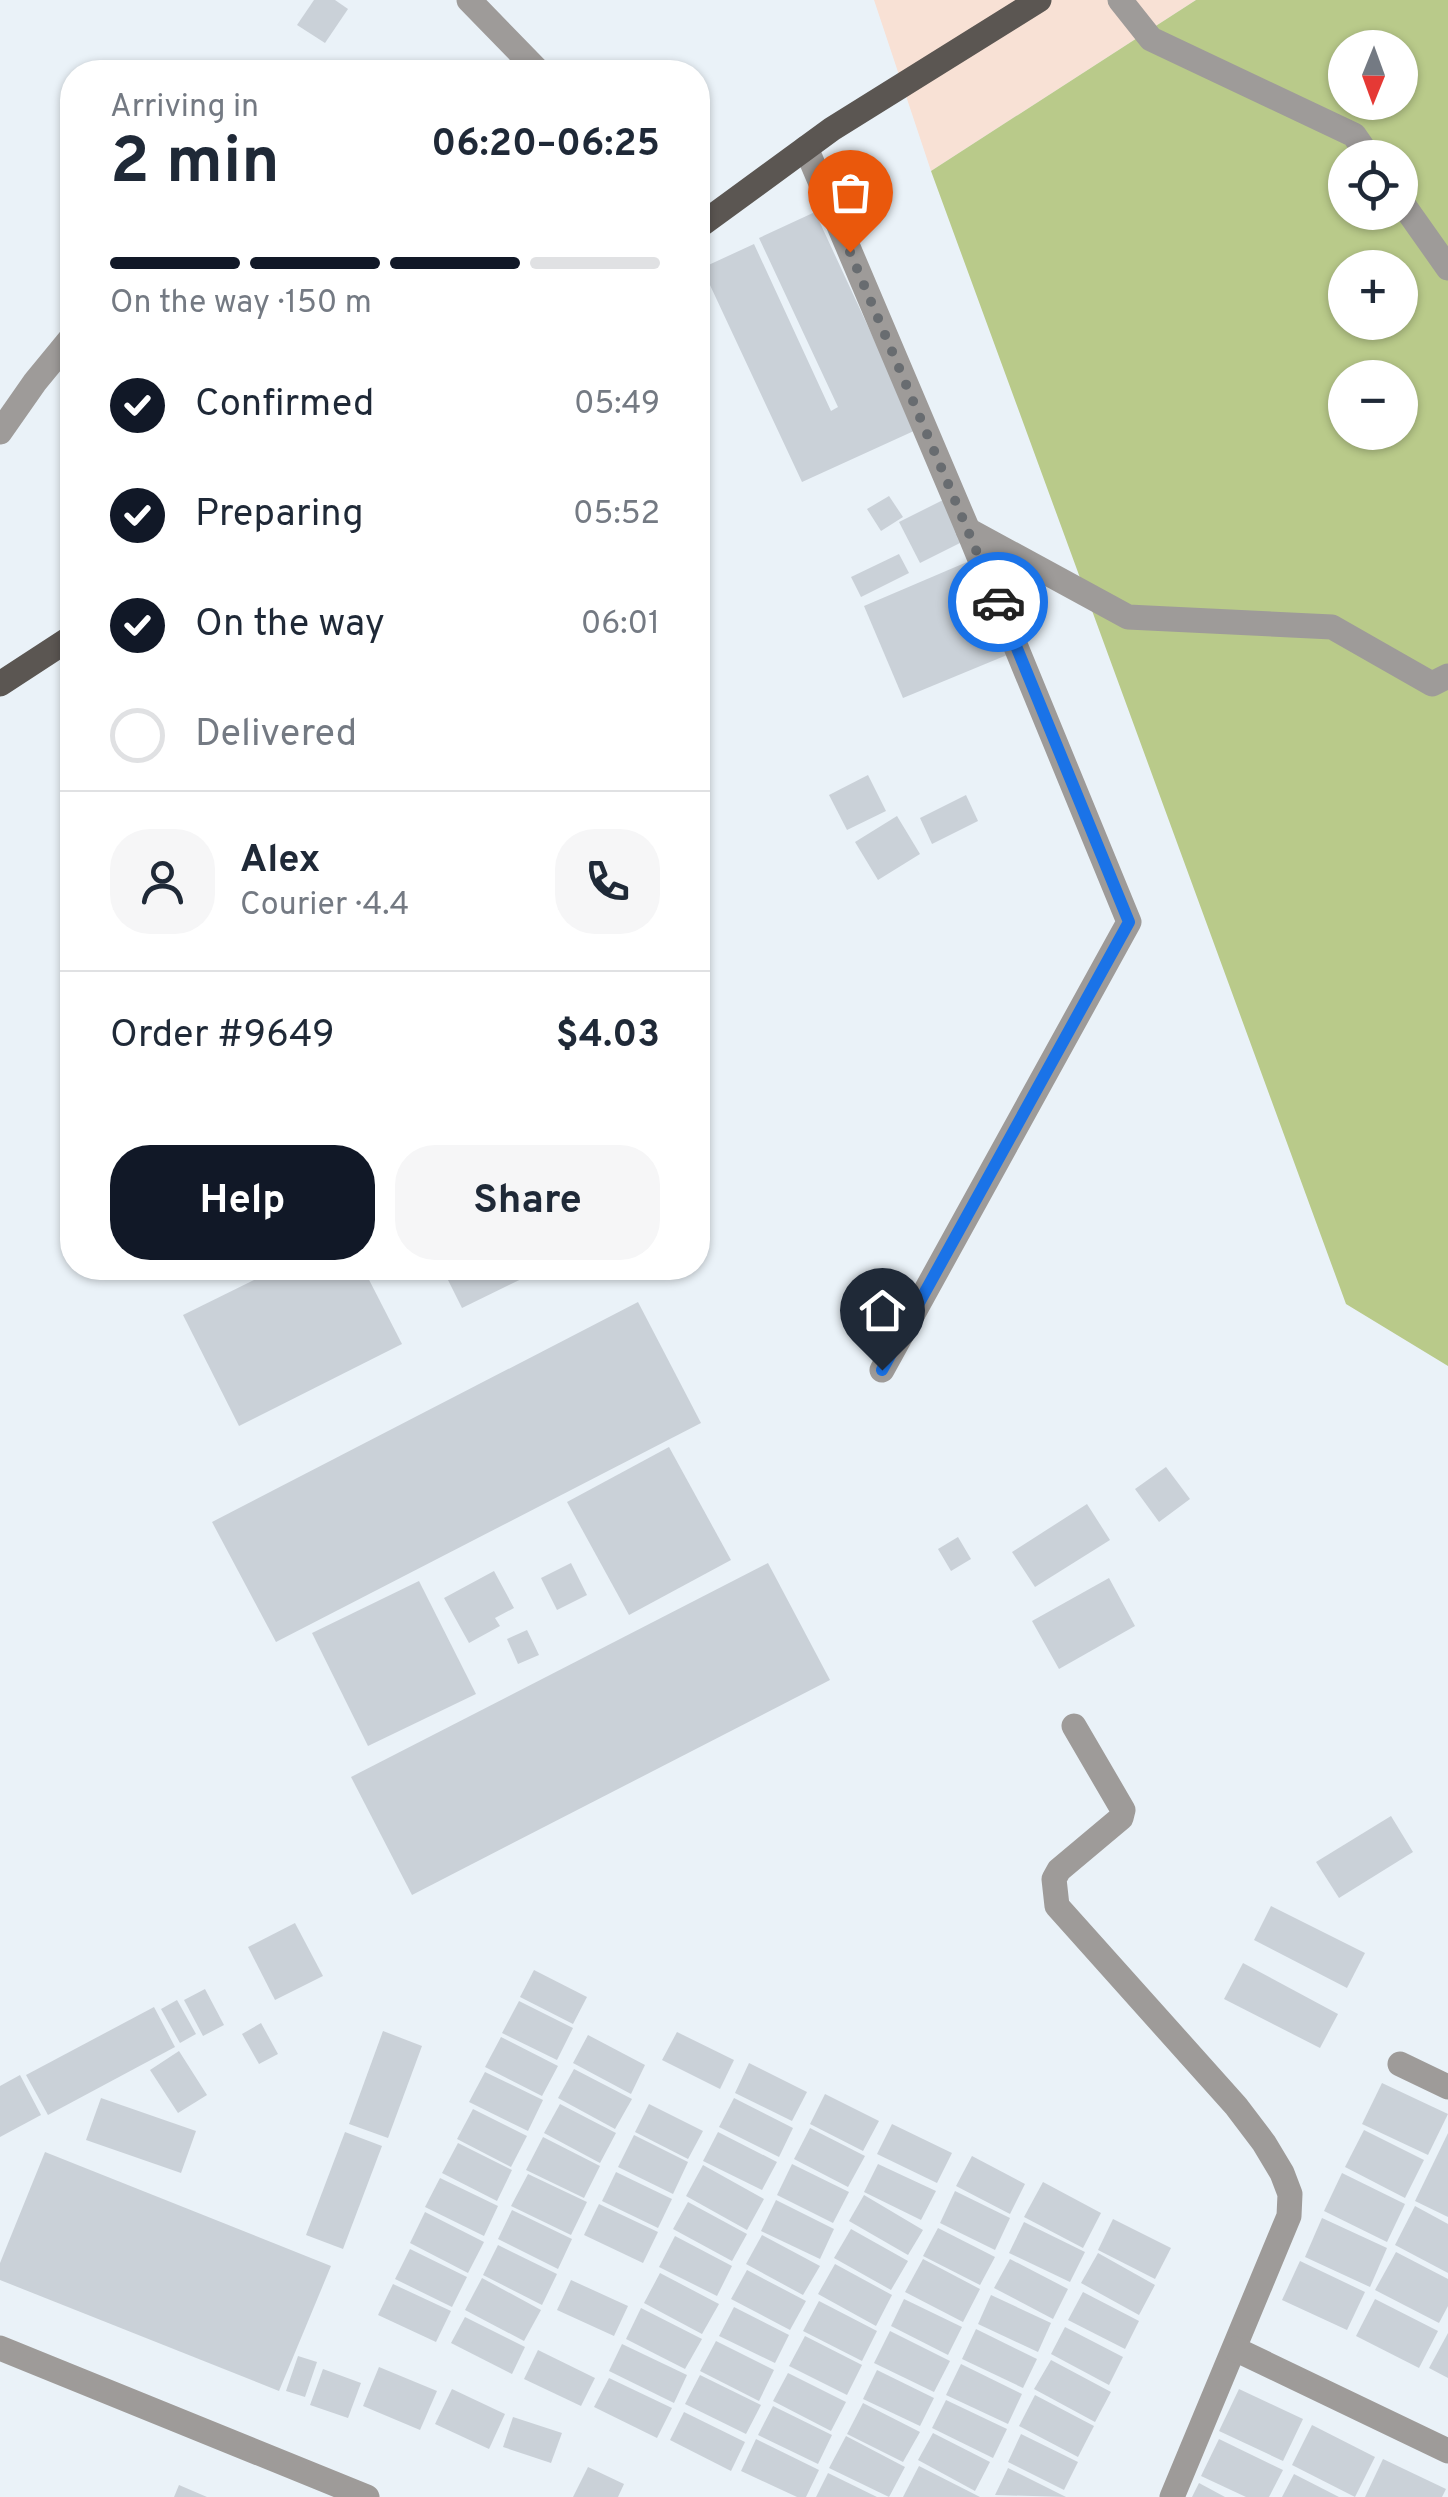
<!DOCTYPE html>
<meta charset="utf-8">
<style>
:root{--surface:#fff;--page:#f6f6f7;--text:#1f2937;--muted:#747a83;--line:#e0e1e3;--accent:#111827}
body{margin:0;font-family:Overpass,sans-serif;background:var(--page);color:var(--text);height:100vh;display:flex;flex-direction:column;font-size:38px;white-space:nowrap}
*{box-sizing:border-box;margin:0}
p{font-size:32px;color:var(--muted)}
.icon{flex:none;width:55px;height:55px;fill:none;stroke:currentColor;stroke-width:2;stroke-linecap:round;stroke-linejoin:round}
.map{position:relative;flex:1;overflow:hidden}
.sheet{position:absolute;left:60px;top:60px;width:650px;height:1220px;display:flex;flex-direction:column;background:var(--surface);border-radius:40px;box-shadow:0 2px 8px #0004}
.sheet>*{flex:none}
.needle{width:65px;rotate:181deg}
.controls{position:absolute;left:1328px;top:30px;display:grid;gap:20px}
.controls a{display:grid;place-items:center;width:90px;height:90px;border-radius:50%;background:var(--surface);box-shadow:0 2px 8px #0004;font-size:50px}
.pin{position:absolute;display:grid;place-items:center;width:85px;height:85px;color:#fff;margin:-102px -42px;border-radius:50% 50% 50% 0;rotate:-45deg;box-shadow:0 0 10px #0007}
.pin .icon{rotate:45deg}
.courier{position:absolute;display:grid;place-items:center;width:100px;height:100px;margin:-50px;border:8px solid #1a73e8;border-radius:50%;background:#fff;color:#222;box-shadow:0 2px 12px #0007}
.overview em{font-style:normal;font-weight:700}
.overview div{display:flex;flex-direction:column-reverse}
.overview{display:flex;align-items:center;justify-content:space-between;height:170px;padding:0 50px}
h1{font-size:65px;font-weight:700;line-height:75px}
.bar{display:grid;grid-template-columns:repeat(4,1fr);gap:15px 10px;align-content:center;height:120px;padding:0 50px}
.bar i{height:12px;border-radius:8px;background:var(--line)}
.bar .current{background:var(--accent)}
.bar p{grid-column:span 4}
.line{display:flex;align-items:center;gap:25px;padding:0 50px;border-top:2px solid var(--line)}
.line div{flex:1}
.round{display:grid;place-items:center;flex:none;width:105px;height:105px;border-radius:40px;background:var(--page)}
ol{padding:0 50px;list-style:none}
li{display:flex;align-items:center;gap:30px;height:110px}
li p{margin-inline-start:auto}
li .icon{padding:10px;border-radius:50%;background:var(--accent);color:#fff;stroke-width:4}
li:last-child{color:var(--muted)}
li i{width:55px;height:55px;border:5px solid var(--line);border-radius:50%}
.primary-button{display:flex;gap:20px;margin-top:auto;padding:20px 50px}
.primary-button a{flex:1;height:115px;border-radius:40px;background:var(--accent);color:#fff;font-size:40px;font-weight:700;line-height:115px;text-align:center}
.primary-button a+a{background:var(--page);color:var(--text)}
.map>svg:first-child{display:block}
.industrial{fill:#f8e1d5}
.green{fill:#b9ca8a;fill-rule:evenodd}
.building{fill:#cad1d8}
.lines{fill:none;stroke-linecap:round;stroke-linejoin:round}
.minor{stroke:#9e9b99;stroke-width:25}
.major{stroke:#5b5652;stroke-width:25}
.done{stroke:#686c70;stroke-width:10;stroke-dasharray:0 18}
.route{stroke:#1a73e8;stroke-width:12}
</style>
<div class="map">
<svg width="1448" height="2497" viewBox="0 0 1448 2497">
<rect width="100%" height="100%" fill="#eaf2f8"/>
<!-- industrial -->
<polygon class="industrial" points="874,0 1196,0 931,171"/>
<!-- green -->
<path class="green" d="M1196 0H1448V1366L1346 1304 931 171ZM1345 48H1400V102H1345ZM1345 158H1400V212H1345ZM1345 268H1400V322H1345ZM1345 378H1400V432H1345Z"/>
<!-- building -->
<g class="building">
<polygon points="314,0 335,0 348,9 325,43 297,25"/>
<polygon points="815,212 916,430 802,482 702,268 754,244 831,411 838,407 759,238"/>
<polygon points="889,496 903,517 881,531 867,509"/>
<polygon points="943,500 964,541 920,563 899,522"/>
<polygon points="899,554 909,573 861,597 851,577"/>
<polygon points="967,562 1007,655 903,698 864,606"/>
<polygon points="868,775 886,811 847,830 829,795"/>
<polygon points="966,795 978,821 932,844 920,818"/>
<polygon points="897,816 920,854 878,880 855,842"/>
<polygon points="278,1268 363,1268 402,1344 239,1426 183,1315"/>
<polygon points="442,1268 544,1268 462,1308"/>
<polygon points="638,1302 701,1423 276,1642 212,1522"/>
<polygon points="669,1447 731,1560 629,1615 567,1502"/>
<polygon points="1166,1467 1190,1499 1159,1522 1135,1489"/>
<polygon points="1087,1504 1110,1540 1035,1587 1012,1552"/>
<polygon points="958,1537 971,1559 951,1571 938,1549"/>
<polygon points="571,1563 587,1595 557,1610 541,1578"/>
<polygon points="768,1563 830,1680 412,1895 351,1777"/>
<polygon points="494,1571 514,1608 495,1618 500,1626 469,1643 444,1598"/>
<polygon points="1109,1578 1135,1626 1059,1669 1032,1621"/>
<polygon points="419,1581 476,1694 368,1746 312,1633"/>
<polygon points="527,1630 539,1655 518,1664 507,1639"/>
<polygon points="1391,1816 1413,1852 1339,1898 1316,1862"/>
<polygon points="1271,1906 1365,1953 1347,1988 1254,1940"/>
<polygon points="295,1923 323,1976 275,2000 248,1947"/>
<polygon points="1243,1963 1338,2014 1320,2048 1224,1999"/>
<polygon points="534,1970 587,1997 573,2024 520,1997"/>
<polygon points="205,1989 224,2025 203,2036 184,2000"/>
<polygon points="177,2000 196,2034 180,2043 161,2009"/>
<polygon points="519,2001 573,2028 557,2060 502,2033"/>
<polygon points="154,2007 175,2047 48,2115 26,2075"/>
<polygon points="261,2023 278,2054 259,2064 242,2034"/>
<polygon points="383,2031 422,2046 388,2138 349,2124"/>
<polygon points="677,2032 734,2060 720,2089 662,2060"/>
<polygon points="588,2035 645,2065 631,2094 573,2063"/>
<polygon points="501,2037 558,2066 542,2096 485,2067"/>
<polygon points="179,2051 207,2095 178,2113 150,2070"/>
<polygon points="749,2063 807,2092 792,2121 735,2093"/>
<polygon points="574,2069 632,2099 615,2129 558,2098"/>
<polygon points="485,2072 543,2100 528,2131 469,2102"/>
<polygon points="20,2075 41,2115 0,2137 0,2086"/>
<polygon points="1382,2083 1448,2114 1428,2155 1362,2124"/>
<polygon points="825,2094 879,2121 863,2151 810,2124"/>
<polygon points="101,2098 196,2131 181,2173 86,2140"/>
<polygon points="734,2098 793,2128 779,2157 719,2127"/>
<polygon points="560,2104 616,2133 600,2163 544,2133"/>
<polygon points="649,2104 703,2131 688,2159 635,2132"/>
<polygon points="473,2109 527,2136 511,2167 457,2139"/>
<polygon points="892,2124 952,2153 937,2183 877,2154"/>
<polygon points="810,2128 865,2156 848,2187 794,2159"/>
<polygon points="1364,2130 1424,2160 1405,2198 1345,2167"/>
<polygon points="345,2132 382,2146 343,2249 306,2235"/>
<polygon points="718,2132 777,2162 762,2190 703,2161"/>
<polygon points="1448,2133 1448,2217 1415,2201"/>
<polygon points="634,2135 688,2162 673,2194 618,2167"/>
<polygon points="543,2137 600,2166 584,2198 526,2170"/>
<polygon points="458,2143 512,2170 497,2201 442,2173"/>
<polygon points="45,2152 331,2266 279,2391 0,2280 0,2263"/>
<polygon points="972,2156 1025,2184 1010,2214 956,2186"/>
<polygon points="792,2164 849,2192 833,2223 777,2195"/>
<polygon points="878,2164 936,2191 921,2220 864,2192"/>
<polygon points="703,2165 764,2199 747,2230 686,2196"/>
<polygon points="616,2172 672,2199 658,2228 602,2201"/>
<polygon points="1342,2173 1405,2204 1387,2242 1324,2211"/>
<polygon points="528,2174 587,2202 571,2235 511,2206"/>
<polygon points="440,2178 498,2206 484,2236 425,2207"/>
<polygon points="1043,2182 1101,2213 1083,2248 1024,2217"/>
<polygon points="955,2191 1010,2218 995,2250 940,2223"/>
<polygon points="864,2195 923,2230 908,2255 849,2221"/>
<polygon points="776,2200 834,2229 820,2259 761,2231"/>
<polygon points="688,2202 747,2234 732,2261 673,2229"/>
<polygon points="599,2204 658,2232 643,2263 584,2235"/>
<polygon points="1415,2206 1448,2224 1448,2273 1395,2245"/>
<polygon points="512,2210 572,2239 558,2269 498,2239"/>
<polygon points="425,2212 484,2242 468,2273 410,2243"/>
<polygon points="1322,2218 1387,2248 1370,2287 1305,2257"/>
<polygon points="1113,2219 1171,2248 1155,2279 1098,2250"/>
<polygon points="1024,2222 1085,2252 1070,2282 1009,2253"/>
<polygon points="938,2228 995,2257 980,2285 923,2256"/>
<polygon points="851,2229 908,2261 891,2290 834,2258"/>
<polygon points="762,2235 820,2266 803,2295 746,2264"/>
<polygon points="675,2236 732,2266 717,2296 659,2267"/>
<polygon points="498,2245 557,2274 542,2305 483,2275"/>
<polygon points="410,2249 467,2277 452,2307 395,2279"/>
<polygon points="1396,2252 1448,2279 1448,2306 1439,2323 1375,2290"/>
<polygon points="1098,2253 1155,2285 1139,2315 1081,2283"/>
<polygon points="923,2259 980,2289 963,2322 905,2292"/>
<polygon points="1010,2259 1068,2289 1053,2319 994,2288"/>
<polygon points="1300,2261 1365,2292 1347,2330 1282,2300"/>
<polygon points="835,2264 892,2295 876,2326 818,2294"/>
<polygon points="747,2270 806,2301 790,2330 731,2299"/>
<polygon points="660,2273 719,2304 702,2334 644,2303"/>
<polygon points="482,2278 541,2310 524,2341 465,2310"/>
<polygon points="571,2280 628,2306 614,2336 557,2310"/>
<polygon points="393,2284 451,2311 436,2342 378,2315"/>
<polygon points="1083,2292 1139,2321 1125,2349 1068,2320"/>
<polygon points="991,2295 1051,2323 1038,2352 978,2324"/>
<polygon points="904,2299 962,2327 948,2355 891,2326"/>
<polygon points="1375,2299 1438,2331 1419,2368 1356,2336"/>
<polygon points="819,2301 877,2331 862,2361 803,2331"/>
<polygon points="734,2307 789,2335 775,2363 719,2336"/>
<polygon points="641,2308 702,2339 685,2369 626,2339"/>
<polygon points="465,2317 525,2347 512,2374 451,2343"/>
<polygon points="1065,2327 1123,2357 1109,2385 1051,2354"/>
<polygon points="976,2329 1037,2359 1023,2388 962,2359"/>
<polygon points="890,2331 950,2361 934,2392 874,2363"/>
<polygon points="1448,2333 1448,2378 1429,2368"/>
<polygon points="805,2336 862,2365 847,2395 789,2366"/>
<polygon points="716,2341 774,2370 759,2401 700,2371"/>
<polygon points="622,2344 687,2375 674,2403 609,2371"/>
<polygon points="538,2350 595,2378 581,2406 524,2379"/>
<polygon points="298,2356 317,2362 305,2397 286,2391"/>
<polygon points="1051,2360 1111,2392 1095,2422 1034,2389"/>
<polygon points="961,2364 1022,2394 1008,2424 946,2395"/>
<polygon points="379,2367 437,2391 420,2430 363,2406"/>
<polygon points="323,2369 361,2383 348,2418 310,2405"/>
<polygon points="877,2370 934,2398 920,2426 863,2399"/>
<polygon points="788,2373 846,2402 831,2431 773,2401"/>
<polygon points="700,2375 761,2405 746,2434 685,2404"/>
<polygon points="609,2378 672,2408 657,2438 594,2407"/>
<polygon points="452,2389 505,2414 489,2449 435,2424"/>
<polygon points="1239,2389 1303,2419 1283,2461 1219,2431"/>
<polygon points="1035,2395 1094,2426 1078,2457 1019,2426"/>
<polygon points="946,2400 1007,2429 993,2458 932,2428"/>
<polygon points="863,2403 920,2432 903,2462 847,2434"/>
<polygon points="773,2406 832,2435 818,2464 758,2435"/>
<polygon points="684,2412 745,2442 731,2471 670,2440"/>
<polygon points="513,2417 562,2433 551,2463 503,2447"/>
<polygon points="1312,2425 1375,2457 1355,2497 1292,2465"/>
<polygon points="933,2433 990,2462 975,2491 918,2460"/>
<polygon points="1021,2434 1078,2462 1064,2490 1008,2462"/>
<polygon points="846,2436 905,2467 889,2497 829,2468"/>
<polygon points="756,2439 819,2470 806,2497 797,2497 741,2471"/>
<polygon points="1219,2439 1283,2470 1269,2497 1246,2497 1201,2476"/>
<polygon points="1383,2459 1446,2489 1442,2497 1365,2497"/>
<polygon points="919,2466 980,2497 903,2497"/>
<polygon points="588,2467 624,2484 618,2497 573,2497"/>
<polygon points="1008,2468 1066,2497 995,2495"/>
<polygon points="828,2473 877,2497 816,2497"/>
<polygon points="1294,2474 1339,2497 1282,2497"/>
<polygon points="1199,2483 1225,2497 1192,2497"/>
<polygon points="179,2485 207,2497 174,2497"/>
</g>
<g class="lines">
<!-- minor -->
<g class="minor">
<polyline points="469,0 539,72"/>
<polyline points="1120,0 1151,39 1354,135 1370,158"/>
<polyline points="806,148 968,530 1129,922 882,1370"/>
<polyline points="1400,200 1448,268"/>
<polyline points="0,432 35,382 72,337"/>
<polyline points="968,530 1128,617 1332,627 1432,684 1448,676"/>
<polyline points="1074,1726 1123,1810 1121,1818 1059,1870 1054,1879 1057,1906 1236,2106 1264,2143 1282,2173 1290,2194 1289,2216 1172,2497"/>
<polyline points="1400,2064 1448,2087"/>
<polyline points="0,2348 367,2497"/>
<polyline points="1235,2349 1448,2451"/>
</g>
<!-- major -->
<g class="major">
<polyline points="698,227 832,129 1039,0"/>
<polyline points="0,684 72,637"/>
</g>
</g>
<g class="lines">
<!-- done -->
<polyline class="done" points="850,252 998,602"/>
<!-- route -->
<polyline class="route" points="882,1370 1129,922 998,602"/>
</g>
</svg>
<div class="controls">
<a><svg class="needle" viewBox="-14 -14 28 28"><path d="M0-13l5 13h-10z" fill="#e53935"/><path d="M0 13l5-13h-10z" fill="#747a83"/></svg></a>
<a><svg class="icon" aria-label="locate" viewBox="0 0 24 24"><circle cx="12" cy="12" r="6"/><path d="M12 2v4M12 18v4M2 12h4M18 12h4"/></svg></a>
<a>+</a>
<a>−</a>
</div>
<div class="pin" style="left:850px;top:252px;background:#ea580c"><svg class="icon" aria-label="bag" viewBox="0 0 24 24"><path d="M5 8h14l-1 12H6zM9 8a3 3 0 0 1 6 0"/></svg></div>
<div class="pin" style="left:882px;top:1370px;background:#1f2937"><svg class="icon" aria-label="home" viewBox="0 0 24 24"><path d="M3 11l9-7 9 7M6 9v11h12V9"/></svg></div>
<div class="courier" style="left:998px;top:602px"><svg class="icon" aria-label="car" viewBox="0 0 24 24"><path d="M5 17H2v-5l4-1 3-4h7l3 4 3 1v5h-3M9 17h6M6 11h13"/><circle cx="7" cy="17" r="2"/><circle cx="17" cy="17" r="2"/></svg></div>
<section class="sheet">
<div class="overview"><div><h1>2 min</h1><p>Arriving in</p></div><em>06:20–06:25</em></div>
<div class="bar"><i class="current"></i><i class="current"></i><i class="current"></i><i></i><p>On the way · 150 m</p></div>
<ol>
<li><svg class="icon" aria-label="check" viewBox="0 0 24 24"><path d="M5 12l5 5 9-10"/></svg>Confirmed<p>05:49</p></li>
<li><svg class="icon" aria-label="check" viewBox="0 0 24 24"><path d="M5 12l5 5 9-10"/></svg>Preparing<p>05:52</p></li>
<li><svg class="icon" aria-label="check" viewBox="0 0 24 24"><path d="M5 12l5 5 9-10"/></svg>On the way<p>06:01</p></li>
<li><i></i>Delivered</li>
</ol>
<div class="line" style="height:180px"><a class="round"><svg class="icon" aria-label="person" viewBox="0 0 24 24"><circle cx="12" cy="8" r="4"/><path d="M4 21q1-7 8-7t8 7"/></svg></a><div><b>Alex</b><p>Courier · 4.4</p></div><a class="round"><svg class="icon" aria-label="phone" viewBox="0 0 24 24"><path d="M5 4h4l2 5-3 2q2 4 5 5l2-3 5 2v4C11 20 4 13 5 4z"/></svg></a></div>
<div class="line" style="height:130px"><div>Order #9649</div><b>$4.03</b></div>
<div class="primary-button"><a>Help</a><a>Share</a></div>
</section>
</div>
